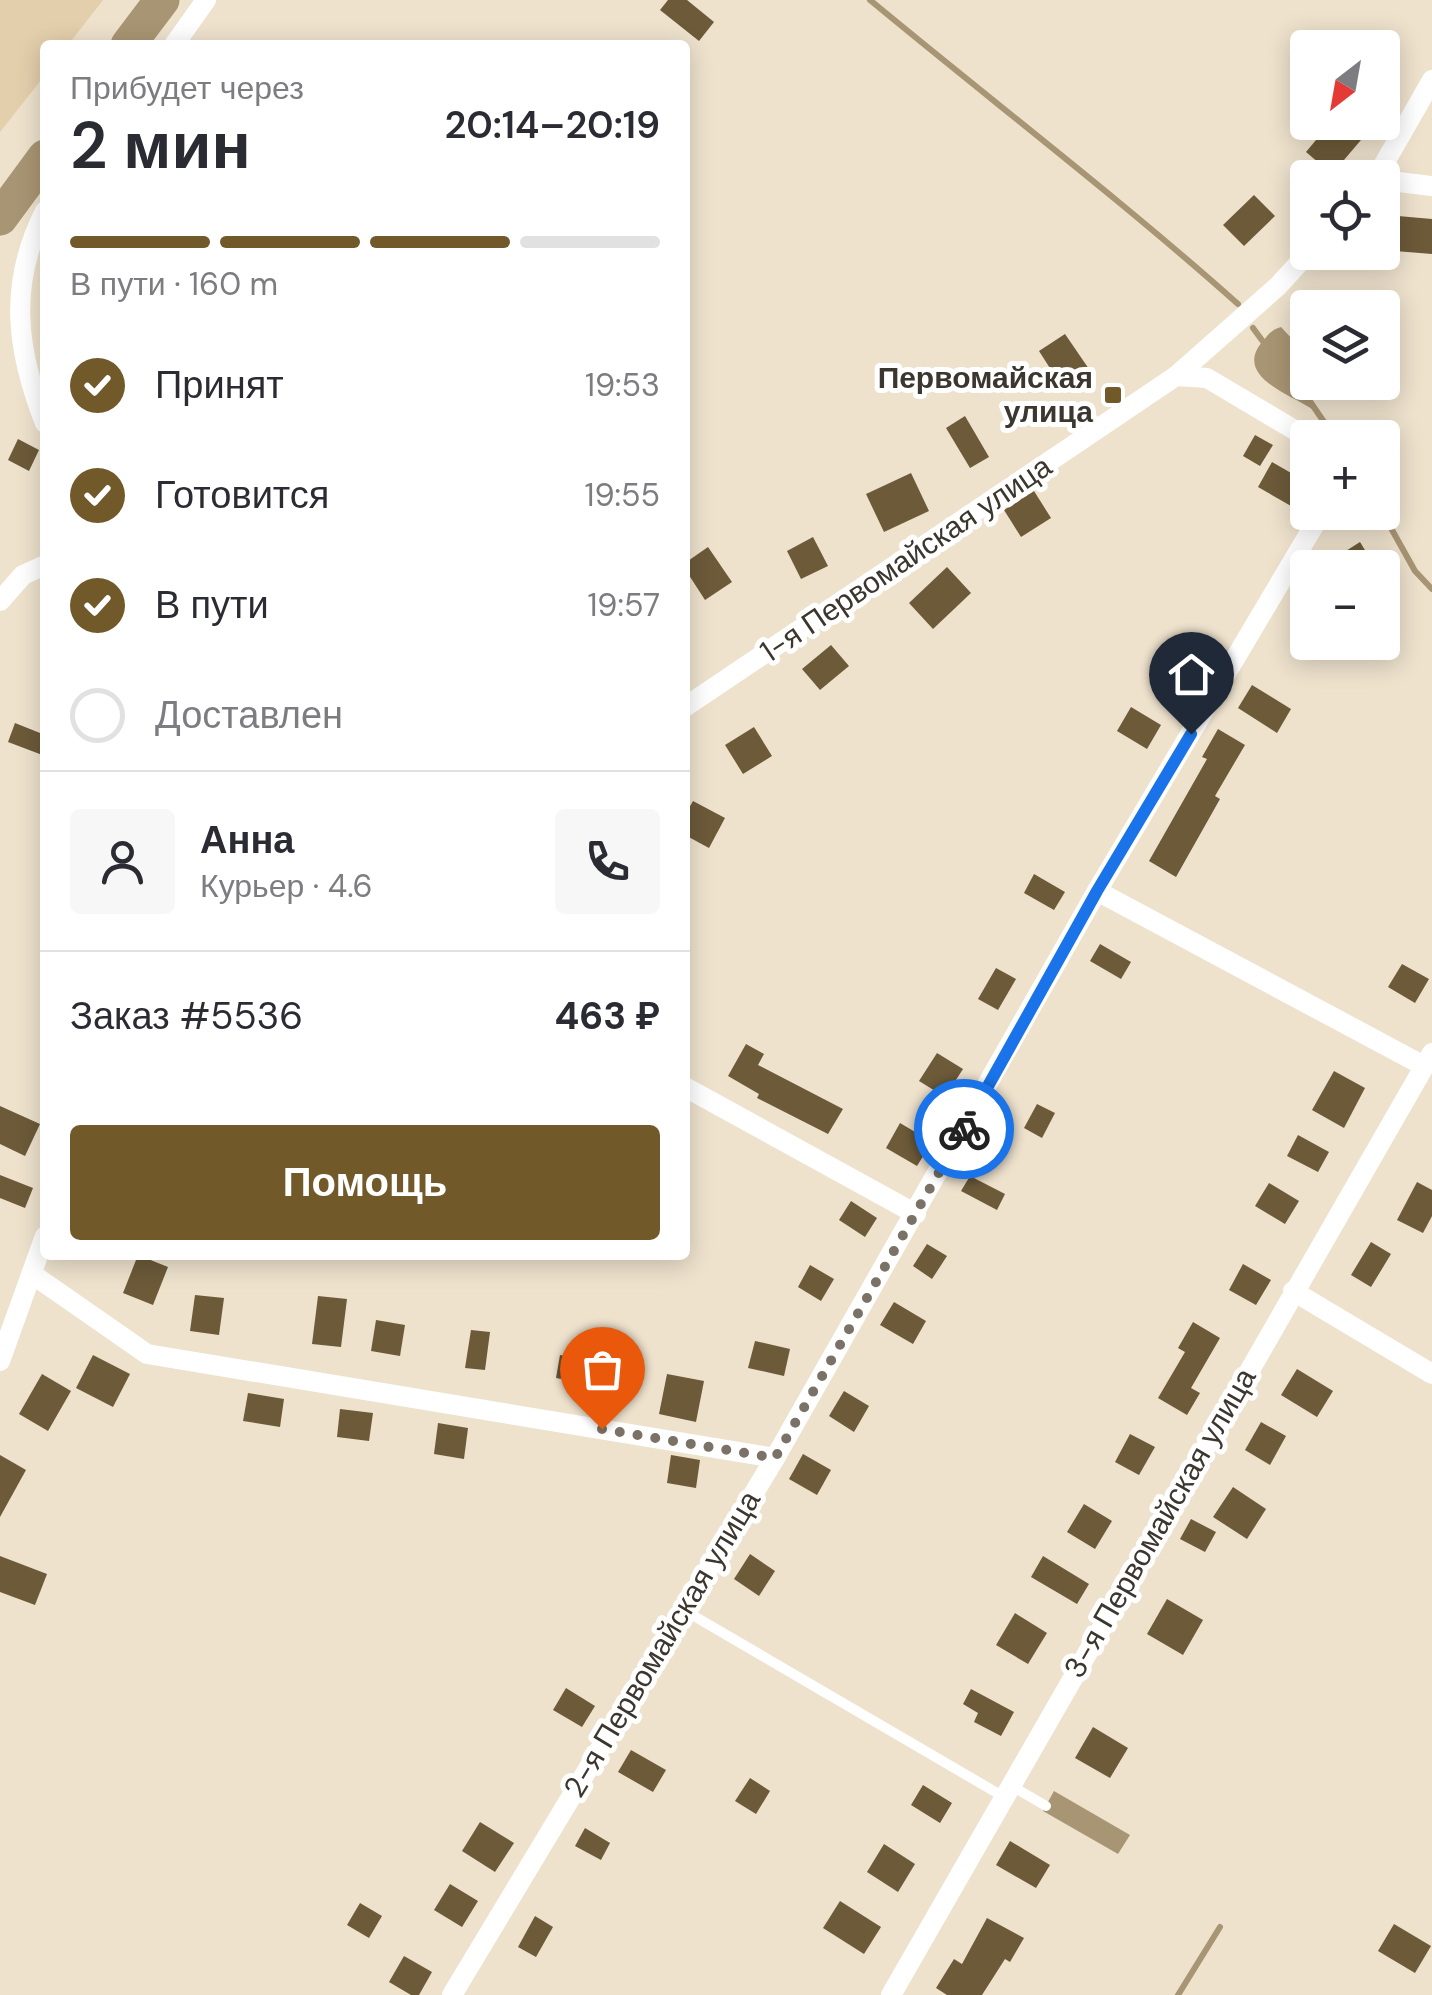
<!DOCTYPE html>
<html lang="ru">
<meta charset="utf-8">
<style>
:root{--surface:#fff;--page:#f7f7f7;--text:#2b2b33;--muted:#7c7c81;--line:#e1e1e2;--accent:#72592a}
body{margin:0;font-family:"DM Sans",sans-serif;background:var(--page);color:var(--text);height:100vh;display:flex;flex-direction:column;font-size:38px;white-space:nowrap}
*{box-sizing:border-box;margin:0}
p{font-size:32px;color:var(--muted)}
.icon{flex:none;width:55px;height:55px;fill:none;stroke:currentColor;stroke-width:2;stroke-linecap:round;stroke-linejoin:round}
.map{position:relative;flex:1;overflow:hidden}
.details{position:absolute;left:40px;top:40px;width:650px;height:1220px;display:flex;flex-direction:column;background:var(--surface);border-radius:10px;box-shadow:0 5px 25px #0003}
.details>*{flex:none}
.needle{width:65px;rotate:211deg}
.fabs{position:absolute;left:1290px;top:30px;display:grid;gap:20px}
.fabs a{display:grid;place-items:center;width:110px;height:110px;border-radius:10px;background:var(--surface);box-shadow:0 5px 25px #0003;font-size:50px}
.pin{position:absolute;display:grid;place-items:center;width:85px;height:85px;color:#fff;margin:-102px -42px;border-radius:50% 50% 50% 0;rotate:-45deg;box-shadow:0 0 10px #0007}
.pin .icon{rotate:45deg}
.courier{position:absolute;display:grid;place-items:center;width:100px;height:100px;margin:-50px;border:8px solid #1a73e8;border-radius:50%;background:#fff;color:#222;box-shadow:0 2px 12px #0007}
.overview em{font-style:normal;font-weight:600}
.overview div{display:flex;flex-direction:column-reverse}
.overview{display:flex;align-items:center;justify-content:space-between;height:170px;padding:0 30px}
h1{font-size:65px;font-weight:600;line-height:75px}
.bar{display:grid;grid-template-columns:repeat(4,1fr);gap:15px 10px;align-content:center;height:120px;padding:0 30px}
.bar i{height:12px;border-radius:8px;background:var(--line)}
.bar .active{background:var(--accent)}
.bar p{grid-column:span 4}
.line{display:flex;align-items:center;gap:25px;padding:0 30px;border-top:2px solid var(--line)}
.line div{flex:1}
.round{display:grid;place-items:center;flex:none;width:105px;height:105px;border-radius:10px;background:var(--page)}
ol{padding:0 30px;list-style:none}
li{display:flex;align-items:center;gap:30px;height:110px}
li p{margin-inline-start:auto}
li .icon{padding:10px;border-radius:50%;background:var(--accent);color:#fff;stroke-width:4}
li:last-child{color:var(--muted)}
li i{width:55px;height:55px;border:5px solid var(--line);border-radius:50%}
.action{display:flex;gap:20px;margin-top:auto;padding:20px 30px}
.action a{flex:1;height:115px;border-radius:10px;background:var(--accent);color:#fff;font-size:40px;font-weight:600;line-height:115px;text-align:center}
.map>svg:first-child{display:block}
.green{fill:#e4cfac}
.water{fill:#a89573}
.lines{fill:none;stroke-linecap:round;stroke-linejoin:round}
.stream{stroke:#a89573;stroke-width:6}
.river{stroke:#a89573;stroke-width:35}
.building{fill:#6c5a39}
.service{stroke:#fff;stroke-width:10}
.minor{stroke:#fff;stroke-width:20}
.done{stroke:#7a7266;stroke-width:10;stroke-dasharray:0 18}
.route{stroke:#1a73e8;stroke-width:12}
.poi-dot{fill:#72592a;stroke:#fff;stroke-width:4}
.labels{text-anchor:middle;stroke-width:10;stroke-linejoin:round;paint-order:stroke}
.poi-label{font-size:30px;font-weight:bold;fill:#3b362e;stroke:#fff;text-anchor:end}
.street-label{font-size:30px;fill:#3b362e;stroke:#fff}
</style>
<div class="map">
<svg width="1432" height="1995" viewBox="0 0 1432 1995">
<rect width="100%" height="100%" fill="#eee2cd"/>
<!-- green -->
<polygon class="green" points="0,0 103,0 68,45 45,45 45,75 0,132"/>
<!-- water -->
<g class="water">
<path d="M1281 327 1307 355 1312 409C1289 394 1234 376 1262 342 1269 334 1271 330 1281 327Z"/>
<polygon points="1054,1791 1130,1835 1118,1854 1043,1811"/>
</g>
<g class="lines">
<!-- stream -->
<g class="stream">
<path d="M870 0C993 102 1119 198 1238 304"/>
<polyline points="1253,328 1267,347"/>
<polyline points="1309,400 1335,438"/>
<polyline points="1382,512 1415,571 1432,589"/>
<polyline points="1178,1995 1220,1927"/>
</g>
<!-- river -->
<g class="river">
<polyline points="128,45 162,0"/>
<polyline points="0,218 45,157"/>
</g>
</g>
<!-- building -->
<g class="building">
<polygon points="668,0 687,0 714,22 699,41 660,10"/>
<polygon points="1331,122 1341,122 1361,140 1332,174 1306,152"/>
<polygon points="1254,195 1275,216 1244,246 1223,225"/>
<polygon points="1398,216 1432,219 1432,254 1395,251"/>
<polygon points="1065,334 1089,369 1062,387 1039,351"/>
<polygon points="965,416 989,457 970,468 946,428"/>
<polygon points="1255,435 1273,445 1260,466 1243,456"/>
<polygon points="18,439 39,450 29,471 8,460"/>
<polygon points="1272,462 1305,481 1291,506 1258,487"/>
<polygon points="911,473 929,511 884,532 866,494"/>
<polygon points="1034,491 1051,518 1021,537 1004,510"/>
<polygon points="813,537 828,566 801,579 787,551"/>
<polygon points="1360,542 1376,568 1319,568"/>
<polygon points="708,547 732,582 705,600 685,569 685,563"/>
<polygon points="947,567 971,593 933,629 909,603"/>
<polygon points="1181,636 1206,652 1188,682 1162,665"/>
<polygon points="831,645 849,666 820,690 802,669"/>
<polygon points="1252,685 1291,709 1277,733 1238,708"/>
<polygon points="1131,707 1161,725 1147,749 1117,731"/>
<polygon points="15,723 45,735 45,756 8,742"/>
<polygon points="754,727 772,756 743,774 725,745"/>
<polygon points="1218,729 1245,745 1215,796 1220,799 1176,877 1149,861 1207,759 1202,757"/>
<polygon points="693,801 725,818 709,848 685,835 685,815"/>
<polygon points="1034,874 1065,892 1054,910 1024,893"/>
<polygon points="1100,944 1131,962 1121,979 1090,961"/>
<polygon points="1402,964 1429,979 1415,1003 1388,987"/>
<polygon points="996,968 1016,979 998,1010 978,999"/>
<polygon points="746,1044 764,1054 758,1065 843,1109 828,1134 757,1098 759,1094 728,1076"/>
<polygon points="937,1053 963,1069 945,1097 919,1081"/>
<polygon points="1334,1071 1365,1088 1344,1128 1312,1110"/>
<polygon points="1037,1104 1055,1113 1042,1138 1024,1128"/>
<polygon points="0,1106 40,1124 25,1156 0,1144"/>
<polygon points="900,1123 932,1142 917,1166 886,1148"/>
<polygon points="1298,1135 1329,1152 1318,1172 1287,1156"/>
<polygon points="0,1175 33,1188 25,1208 0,1198"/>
<polygon points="970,1176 1005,1194 997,1210 961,1191"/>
<polygon points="1417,1182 1432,1190 1432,1216 1423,1233 1397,1220"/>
<polygon points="1269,1183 1299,1201 1285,1224 1255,1206"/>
<polygon points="851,1201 877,1218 865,1237 839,1220"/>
<polygon points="1371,1242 1391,1254 1371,1287 1351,1275"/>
<polygon points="927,1244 947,1256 932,1279 913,1266"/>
<polygon points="138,1255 168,1267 153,1305 123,1293"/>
<polygon points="1243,1264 1271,1280 1256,1305 1229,1290"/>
<polygon points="810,1265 834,1279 821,1301 798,1287"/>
<polygon points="195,1295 224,1298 219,1335 190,1331"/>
<polygon points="318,1296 347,1299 341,1347 312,1344"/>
<polygon points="894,1302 926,1321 913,1344 880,1325"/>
<polygon points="376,1320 405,1325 400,1356 371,1351"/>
<polygon points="1193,1322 1220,1338 1191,1388 1200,1393 1187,1415 1158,1398 1185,1352 1178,1348"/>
<polygon points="471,1330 490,1332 485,1370 465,1368"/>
<polygon points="755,1341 790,1349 784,1376 748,1368"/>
<polygon points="93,1355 130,1374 113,1407 76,1388"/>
<polygon points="560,1355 594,1361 590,1384 556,1378"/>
<polygon points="1297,1369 1333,1391 1317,1417 1281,1395"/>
<polygon points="42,1374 71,1391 48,1431 19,1414"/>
<polygon points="667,1374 704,1381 696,1422 659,1414"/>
<polygon points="844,1391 869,1406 854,1432 829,1416"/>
<polygon points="248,1393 284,1399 280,1427 243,1421"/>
<polygon points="340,1409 373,1413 369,1441 337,1437"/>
<polygon points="1261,1422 1286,1436 1270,1465 1245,1450"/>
<polygon points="438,1423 468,1428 464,1459 434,1454"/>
<polygon points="1130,1434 1155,1447 1139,1475 1115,1462"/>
<polygon points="803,1454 831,1470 817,1495 789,1479"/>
<polygon points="0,1455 26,1470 0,1517"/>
<polygon points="671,1455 700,1460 696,1488 667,1483"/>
<polygon points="1233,1487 1266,1509 1247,1539 1213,1517"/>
<polygon points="1084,1504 1112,1521 1095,1549 1067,1532"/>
<polygon points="1191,1519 1216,1532 1205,1552 1180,1539"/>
<polygon points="750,1554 775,1571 759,1596 734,1579"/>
<polygon points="0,1556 47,1574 35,1605 0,1592"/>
<polygon points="1043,1556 1089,1584 1077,1604 1031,1577"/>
<polygon points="1167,1599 1203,1620 1183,1655 1147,1634"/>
<polygon points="1015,1613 1047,1633 1028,1664 996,1645"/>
<polygon points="566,1688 595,1706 582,1727 553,1710"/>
<polygon points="971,1689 1014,1712 1001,1736 974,1722 978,1713 963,1704"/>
<polygon points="1093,1727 1128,1748 1110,1778 1075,1758"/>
<polygon points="631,1750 666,1770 653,1792 618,1772"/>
<polygon points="750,1778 770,1791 756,1814 735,1801"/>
<polygon points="923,1785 952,1803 940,1823 911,1805"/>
<polygon points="480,1822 514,1843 495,1872 462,1851"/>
<polygon points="585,1828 610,1843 601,1860 575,1846"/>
<polygon points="1010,1841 1050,1865 1036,1888 996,1865"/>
<polygon points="884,1844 915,1864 898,1892 867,1872"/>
<polygon points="450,1884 478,1901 462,1927 434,1910"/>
<polygon points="840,1901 881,1927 864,1954 823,1928"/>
<polygon points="360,1903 382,1916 369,1938 347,1925"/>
<polygon points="535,1916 553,1927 536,1957 518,1947"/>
<polygon points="987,1918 1024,1938 1010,1962 1005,1959 982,1995 947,1995 936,1988 954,1959 962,1964"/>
<polygon points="1394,1924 1431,1946 1415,1973 1378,1951"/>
<polygon points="404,1956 432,1972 419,1995 411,1995 389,1982"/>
</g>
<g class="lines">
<!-- service -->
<g class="service">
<polyline points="682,1609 1004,1797"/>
<polyline points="1010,1785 1046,1806"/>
</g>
<!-- minor -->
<g class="minor">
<polyline points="174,45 206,0"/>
<polyline points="1376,178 1432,80"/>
<polyline points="1382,180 1432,186"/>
<path d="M45 211C8 284 16 349 45 423"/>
<polyline points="1176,376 1207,378 1308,438"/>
<polyline points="0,601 23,575 45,565"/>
<polyline points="685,707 1176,376 1278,286 1309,252"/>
<polyline points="1097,891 1424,1066"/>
<polyline points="685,1087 916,1214"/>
<polyline points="32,1274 147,1354 775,1458"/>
<polyline points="1293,1291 1432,1374"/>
<polyline points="0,1361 45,1236"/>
<polyline points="452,1995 775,1458 1097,891 1322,512"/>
<polyline points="891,1995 1432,1053"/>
</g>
</g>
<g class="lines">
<!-- done -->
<polyline class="done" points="602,1429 775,1458 964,1129"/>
<!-- route -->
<polyline class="route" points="964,1129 1097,891 1191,734"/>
</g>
<!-- markers -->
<rect class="poi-dot" x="1103" y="385" width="20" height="20" rx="5"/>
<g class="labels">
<!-- poi labels -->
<g class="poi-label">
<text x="1093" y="388">Первомайская<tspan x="1093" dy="34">улица</tspan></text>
</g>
<!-- street labels -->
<g class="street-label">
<text transform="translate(906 559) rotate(-34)" y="10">1-я Первомайская улица</text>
<text transform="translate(1160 1523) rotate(-60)" y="10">3-я Первомайская улица</text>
<text transform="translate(662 1644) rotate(-59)" y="10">2-я Первомайская улица</text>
</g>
</g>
</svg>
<div class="fabs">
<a><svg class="needle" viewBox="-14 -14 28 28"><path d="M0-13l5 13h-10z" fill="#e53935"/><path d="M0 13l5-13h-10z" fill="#7c7c81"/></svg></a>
<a><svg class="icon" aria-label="locate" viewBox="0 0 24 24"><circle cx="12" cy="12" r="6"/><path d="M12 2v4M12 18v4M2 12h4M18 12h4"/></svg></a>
<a><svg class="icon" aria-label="layers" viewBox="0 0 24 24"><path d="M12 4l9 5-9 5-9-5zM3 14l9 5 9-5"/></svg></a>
<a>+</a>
<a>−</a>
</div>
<div class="pin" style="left:602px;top:1429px;background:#ea580c"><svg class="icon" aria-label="bag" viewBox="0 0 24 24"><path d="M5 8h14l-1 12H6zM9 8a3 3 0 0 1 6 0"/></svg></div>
<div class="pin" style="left:1191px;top:734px;background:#1f2937"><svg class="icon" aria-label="home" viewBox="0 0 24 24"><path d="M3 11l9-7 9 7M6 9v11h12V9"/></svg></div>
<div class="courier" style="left:964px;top:1129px"><svg class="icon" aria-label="bike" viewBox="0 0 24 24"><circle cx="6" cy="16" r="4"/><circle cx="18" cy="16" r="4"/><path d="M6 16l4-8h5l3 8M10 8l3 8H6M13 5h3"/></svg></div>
<section class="details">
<div class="overview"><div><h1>2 мин</h1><p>Прибудет через</p></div><em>20:14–20:19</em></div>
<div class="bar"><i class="active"></i><i class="active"></i><i class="active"></i><i></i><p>В пути · 160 m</p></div>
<ol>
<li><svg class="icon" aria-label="check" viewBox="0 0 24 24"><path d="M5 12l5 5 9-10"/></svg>Принят<p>19:53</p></li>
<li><svg class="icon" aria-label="check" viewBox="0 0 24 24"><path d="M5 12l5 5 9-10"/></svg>Готовится<p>19:55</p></li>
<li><svg class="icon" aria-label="check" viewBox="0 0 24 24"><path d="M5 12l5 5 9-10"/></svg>В пути<p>19:57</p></li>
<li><i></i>Доставлен</li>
</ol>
<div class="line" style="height:180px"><a class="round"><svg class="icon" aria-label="person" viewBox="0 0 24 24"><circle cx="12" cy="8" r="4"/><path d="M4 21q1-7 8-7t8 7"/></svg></a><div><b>Анна</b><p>Курьер · 4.6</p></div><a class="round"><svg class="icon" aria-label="phone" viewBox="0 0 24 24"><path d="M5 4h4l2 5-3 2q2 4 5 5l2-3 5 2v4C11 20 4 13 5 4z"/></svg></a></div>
<div class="line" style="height:130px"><div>Заказ #5536</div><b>463 ₽</b></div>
<div class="action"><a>Помощь</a></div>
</section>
</div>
